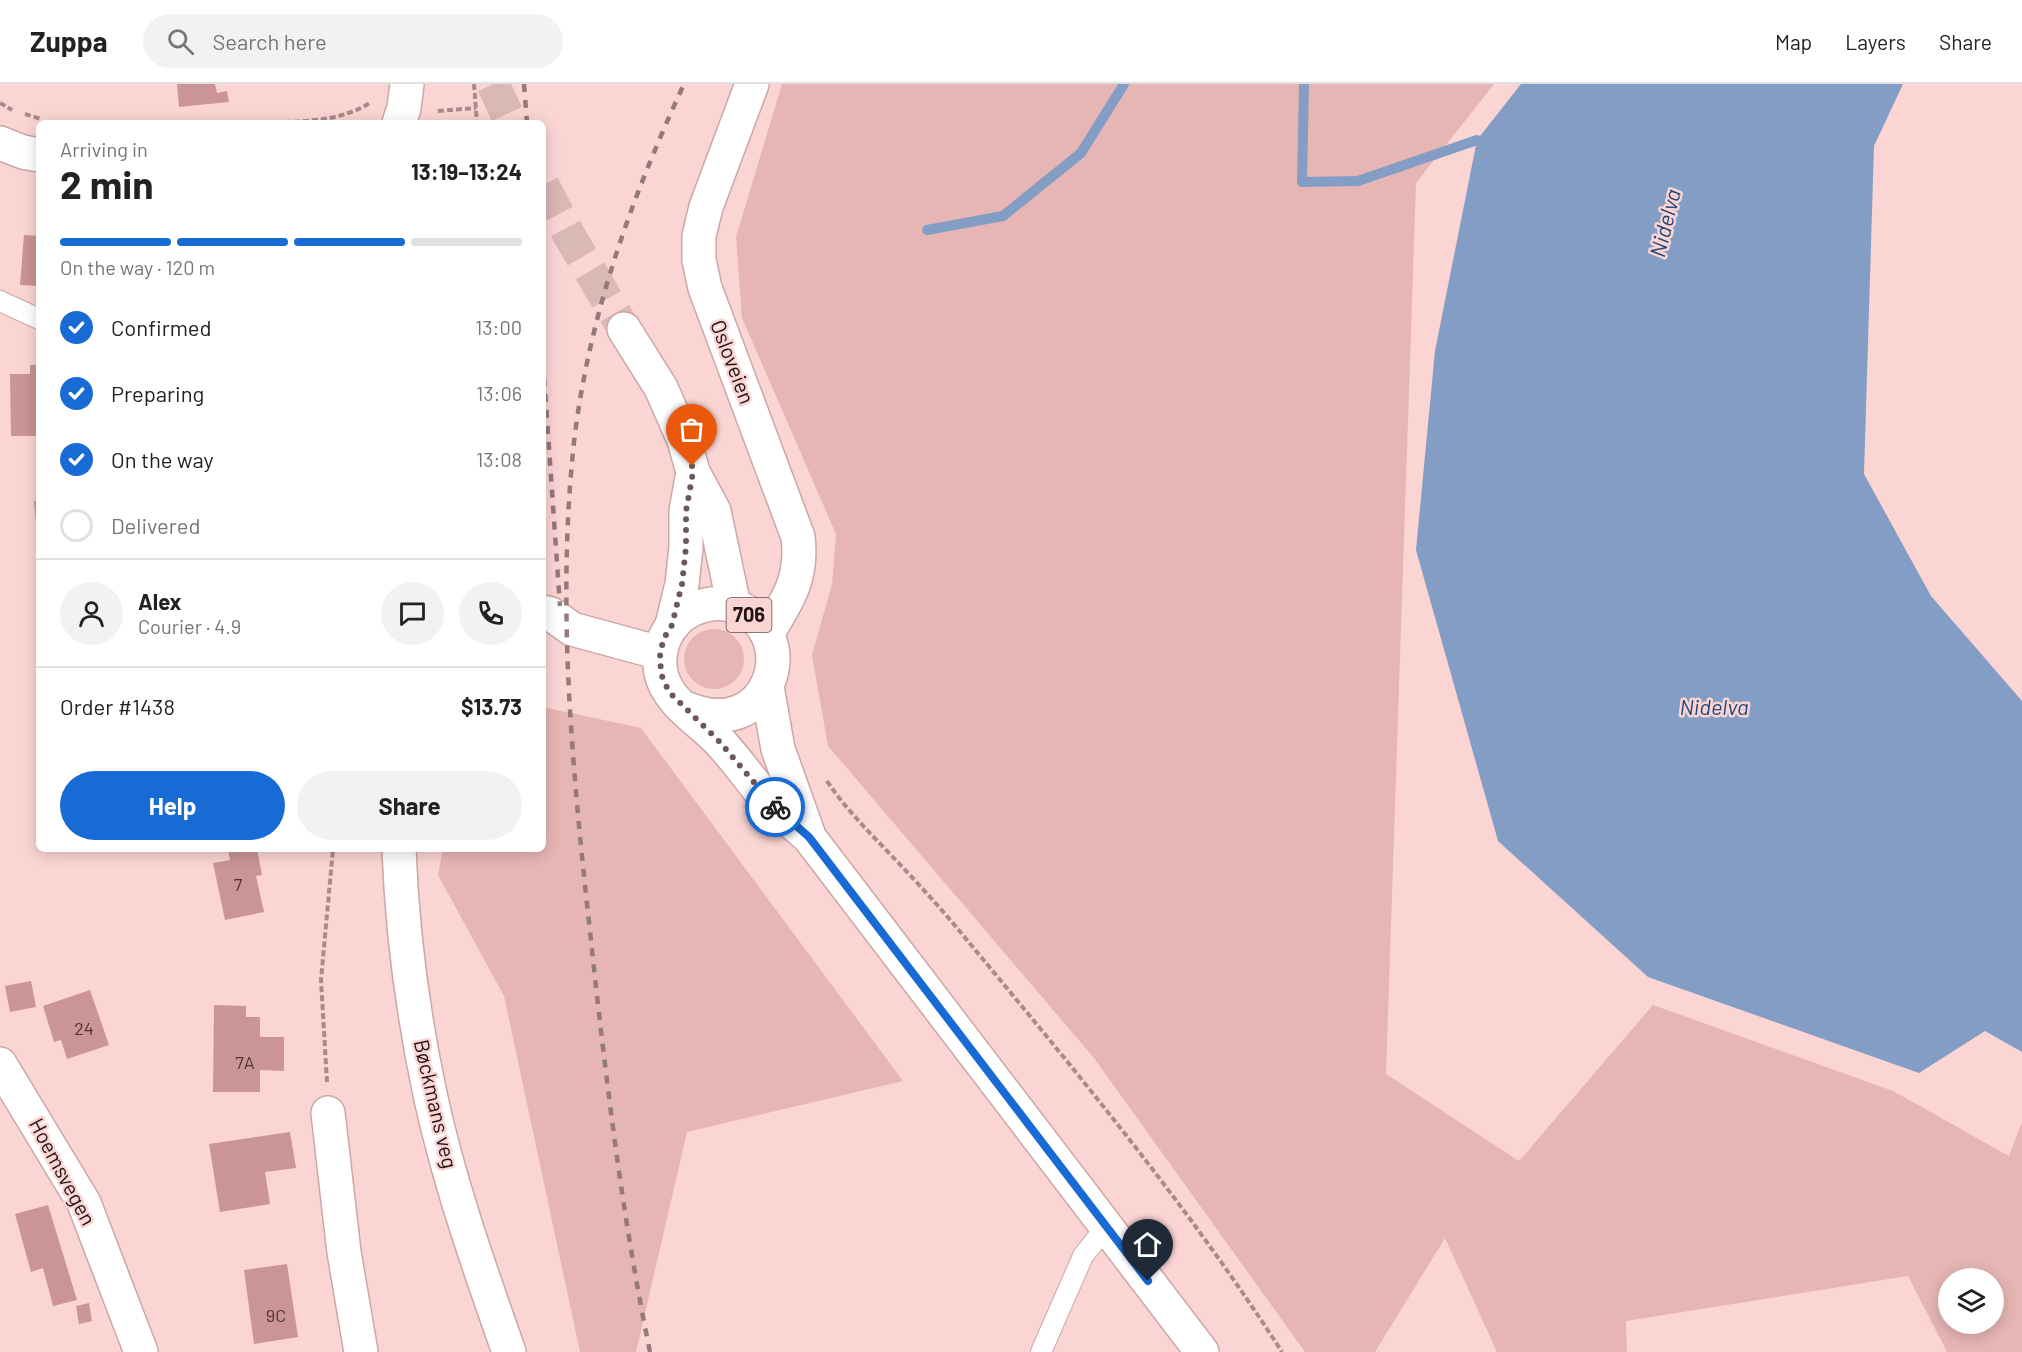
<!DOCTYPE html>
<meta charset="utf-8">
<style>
:root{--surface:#fff;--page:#f2f2f2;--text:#222;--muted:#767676;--line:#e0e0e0;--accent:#186ad4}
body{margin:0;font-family:Barlow,sans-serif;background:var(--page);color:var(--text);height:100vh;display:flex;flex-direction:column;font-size:22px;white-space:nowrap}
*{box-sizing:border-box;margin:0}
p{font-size:20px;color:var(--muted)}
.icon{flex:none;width:33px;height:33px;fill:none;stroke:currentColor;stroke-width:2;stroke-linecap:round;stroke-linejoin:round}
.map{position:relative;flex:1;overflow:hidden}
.panel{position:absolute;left:36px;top:36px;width:510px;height:732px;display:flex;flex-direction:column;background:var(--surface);border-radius:9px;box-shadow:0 3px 15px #0003}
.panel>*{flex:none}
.tools{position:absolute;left:1938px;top:1184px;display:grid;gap:12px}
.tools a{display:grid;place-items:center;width:66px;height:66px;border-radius:50%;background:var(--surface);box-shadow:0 3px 15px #0003;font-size:30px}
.pin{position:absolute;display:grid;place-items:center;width:51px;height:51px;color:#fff;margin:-62px -26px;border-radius:50% 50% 50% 0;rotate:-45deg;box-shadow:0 0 6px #0007}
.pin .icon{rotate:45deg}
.courier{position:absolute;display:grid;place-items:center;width:60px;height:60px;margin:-30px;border:4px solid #186ad4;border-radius:50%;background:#fff;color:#222;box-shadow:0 2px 8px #0007}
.headline em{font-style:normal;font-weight:700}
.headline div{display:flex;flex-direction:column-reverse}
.headline{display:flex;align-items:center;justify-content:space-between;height:102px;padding:0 24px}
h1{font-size:39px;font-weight:700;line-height:45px}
.bar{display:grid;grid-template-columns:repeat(4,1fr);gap:9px 6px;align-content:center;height:72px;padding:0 24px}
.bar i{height:8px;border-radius:4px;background:var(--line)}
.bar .selected{background:var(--accent)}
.bar p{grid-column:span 4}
.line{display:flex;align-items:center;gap:15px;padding:0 24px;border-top:2px solid var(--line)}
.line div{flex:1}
.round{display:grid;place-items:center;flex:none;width:63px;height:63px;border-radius:32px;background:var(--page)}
ol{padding:0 24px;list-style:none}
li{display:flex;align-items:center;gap:18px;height:66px}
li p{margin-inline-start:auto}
li .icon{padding:6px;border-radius:50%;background:var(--accent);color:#fff;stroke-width:4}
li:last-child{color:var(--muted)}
li i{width:33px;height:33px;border:3px solid var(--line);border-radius:50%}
.action{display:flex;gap:12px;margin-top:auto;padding:12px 24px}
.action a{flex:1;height:69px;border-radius:36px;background:var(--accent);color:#fff;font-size:24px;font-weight:700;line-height:69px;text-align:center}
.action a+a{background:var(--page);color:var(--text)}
header{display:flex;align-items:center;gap:36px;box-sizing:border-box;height:84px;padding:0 30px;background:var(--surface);border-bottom:2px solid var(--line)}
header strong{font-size:28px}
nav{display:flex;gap:33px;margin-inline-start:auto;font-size:21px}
.search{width:420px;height:54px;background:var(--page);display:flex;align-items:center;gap:15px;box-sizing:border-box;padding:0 21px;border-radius:33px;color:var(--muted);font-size:22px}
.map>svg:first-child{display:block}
.green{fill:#e6b6b4;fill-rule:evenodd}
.water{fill:#839dc4}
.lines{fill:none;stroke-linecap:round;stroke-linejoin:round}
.stream{stroke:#839dc4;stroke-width:10}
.building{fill:#ca9594}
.highway-tunnel{stroke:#dab8b6;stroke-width:33;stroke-dasharray:33 16;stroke-linecap:butt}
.lane-casing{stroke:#cba7a5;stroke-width:22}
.street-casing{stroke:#cba7a5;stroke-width:36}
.secondary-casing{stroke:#cba7a5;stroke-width:36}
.highway-casing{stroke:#cba7a5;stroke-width:36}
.path{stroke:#a88b8a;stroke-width:4;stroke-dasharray:6 3;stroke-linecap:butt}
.lane{stroke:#fff;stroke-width:20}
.street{stroke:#fff;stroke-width:33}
.secondary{stroke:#fff;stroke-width:33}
.highway{stroke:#fff;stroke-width:33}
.rail{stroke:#947a78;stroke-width:4.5;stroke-dasharray:8 8;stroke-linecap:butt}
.done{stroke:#6d5857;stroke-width:6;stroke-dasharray:0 10.8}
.route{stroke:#186ad4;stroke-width:8}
.labels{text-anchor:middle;stroke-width:5;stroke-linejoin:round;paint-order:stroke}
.number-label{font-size:18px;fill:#4b3434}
.shield{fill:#fbd5d3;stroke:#624e4d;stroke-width:1.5}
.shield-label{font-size:20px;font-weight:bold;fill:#211414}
.street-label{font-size:21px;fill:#211414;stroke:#fbd5d3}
.water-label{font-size:22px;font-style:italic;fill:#25487b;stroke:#fbd5d3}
</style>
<header>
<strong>Zuppa</strong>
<div class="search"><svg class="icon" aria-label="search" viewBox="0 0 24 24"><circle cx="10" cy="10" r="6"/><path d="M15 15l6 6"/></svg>Search here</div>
<nav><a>Map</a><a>Layers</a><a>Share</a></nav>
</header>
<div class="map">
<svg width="2022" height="1268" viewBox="0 0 2022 1268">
<rect width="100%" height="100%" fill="#fbd5d3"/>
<!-- green -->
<g class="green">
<path d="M782 0H1494L1416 99 1386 990 1519 1077 1653 921 1893 1007 2009 1072 2022 1038V1268H1947L1908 1192 1626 1237 1627 1268H1497L1445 1154 1375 1268H1305L1094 974 828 662 812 571 832 500 836 450 742 234 736 153ZM1948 1194H1994V1239H1948Z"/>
<circle cx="714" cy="575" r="30"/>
<polygon points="543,623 641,644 903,997 687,1048 636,1268 580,1268 504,912 438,791 443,765 543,765"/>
</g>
<!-- water -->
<polygon class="water" points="1521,0 1903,0 1874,62 1864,390 1931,512 2022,617 2022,968 1985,947 1919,989 1648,893 1498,757 1416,466 1435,267 1477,56"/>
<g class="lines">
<!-- stream -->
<g class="stream">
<polyline points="1304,0 1302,98 1358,97 1477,56"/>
<polyline points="927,146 1003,132 1081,69 1124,0"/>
</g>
</g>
<!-- building -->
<g class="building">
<polygon points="177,0 215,0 217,9 227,7 229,18 179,23"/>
<polygon points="24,151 39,152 39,202 20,201"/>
<polygon points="36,262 39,262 39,352 11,352 10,290 30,290 30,281 36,281"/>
<polygon points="34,417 39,417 39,439 36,439"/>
<polygon points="257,765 262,791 256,792 264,828 225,836 213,779 230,776 228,766"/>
<polygon points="31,897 36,923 10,928 5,902"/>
<polygon points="90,906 109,961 67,975 61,956 54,958 43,922"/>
<polygon points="214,921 246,922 246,933 260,933 260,953 284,953 284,987 260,986 260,1008 213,1008"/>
<polygon points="290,1048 296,1084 265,1088 270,1120 220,1128 209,1060"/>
<polygon points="48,1121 77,1216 53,1222 43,1184 31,1188 15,1130"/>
<polygon points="287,1180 298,1253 254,1260 244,1186"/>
<polygon points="89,1219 92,1237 79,1240 76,1222"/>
</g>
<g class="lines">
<!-- highway-tunnel -->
<g class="highway-tunnel">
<polyline points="493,0 511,39"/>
<polyline points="543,101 569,151 624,245"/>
</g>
<defs>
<g id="lane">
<polyline points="0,217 39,235"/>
<polyline points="1041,1268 1083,1172 1106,1143"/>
</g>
<g id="street">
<path d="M752 0 706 123 699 152V176L705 204 798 453C803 494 788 516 767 550"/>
<polyline points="0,980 84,1119 141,1268"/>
<polyline points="328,1029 344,1168 361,1268"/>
</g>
<g id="secondary">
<polyline points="399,39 404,24 407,0"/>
<polyline points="0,59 23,68 39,71"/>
<polyline points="543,528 551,530 572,545 660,569"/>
<path d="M399 765C402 847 413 930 430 1010 449 1098 479 1183 509 1268"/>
</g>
<g id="highway">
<polyline points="624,245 661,304 684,356 693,388 714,427 734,522"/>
<polyline points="672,541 682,500 686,463 686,427 693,388"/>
<polyline points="767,603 778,665 808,749"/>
<path d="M683 623C773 664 805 545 734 522 715 516 692 522 678 535 664 549 657 568 661 589 667 618 700 637 719 657 738 677 753 700 771 720 783 732 797 742 809 753L1202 1268"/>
</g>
</defs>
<!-- lane casing -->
<use href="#lane" class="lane-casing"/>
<!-- street casing -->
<use href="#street" class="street-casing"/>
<!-- secondary casing -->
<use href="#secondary" class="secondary-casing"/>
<!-- highway casing -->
<use href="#highway" class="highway-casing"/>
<!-- path -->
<g class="path">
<polyline points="474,0 477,39"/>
<polyline points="0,19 12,26"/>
<polyline points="438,27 476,24"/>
<polyline points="25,30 41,35"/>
<path d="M258 39C297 37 335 40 370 19"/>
<path d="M827 697C845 724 867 746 889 769 914 795 939 822 962 850 1074 985 1187 1120 1282 1268"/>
<polyline points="327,998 321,896 333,765"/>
</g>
<!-- lane -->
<use href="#lane" class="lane"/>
<!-- street -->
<use href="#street" class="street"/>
<!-- secondary -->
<use href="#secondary" class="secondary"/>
<!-- highway -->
<use href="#highway" class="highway"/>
<!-- rail -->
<g class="rail">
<polyline points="524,0 527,39"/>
<polyline points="543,278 560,522"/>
<path d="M650 1268C622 1132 606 995 591 857 573 692 556 524 574 358 589 231 631 115 684 0"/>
</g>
</g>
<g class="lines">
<!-- done -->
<polyline class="done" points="692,382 693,388 686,427 686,463 682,500 672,541 664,554 660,569 661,590 669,608 718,656 775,723"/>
<!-- route -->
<polyline class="route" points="775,723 809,753 1148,1197"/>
</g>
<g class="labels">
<!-- number labels -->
<g class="number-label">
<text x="238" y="807">7</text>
<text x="84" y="951">24</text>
<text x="245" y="985">7A</text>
<text x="276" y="1238">9C</text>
</g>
<!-- shield labels -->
<rect class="shield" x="726.5" y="514" width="45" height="34" rx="4.5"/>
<g class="shield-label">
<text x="749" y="538">706</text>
</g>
<!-- street labels -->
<g class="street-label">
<text transform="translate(732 278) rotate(69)" y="7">Osloveien</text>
<text transform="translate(435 1020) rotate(77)" y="7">Bøckmans veg</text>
<text transform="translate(62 1088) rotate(62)" y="7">Hoemsvegen</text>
</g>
<!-- water labels -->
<g class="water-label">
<text transform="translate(1665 139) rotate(-76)" y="8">Nidelva</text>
<text x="1714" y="631">Nidelva</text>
</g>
</g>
</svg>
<div class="tools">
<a><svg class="icon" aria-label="layers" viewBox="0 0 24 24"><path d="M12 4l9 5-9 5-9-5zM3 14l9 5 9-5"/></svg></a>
</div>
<div class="pin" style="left:692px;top:382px;background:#ea580c"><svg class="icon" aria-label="bag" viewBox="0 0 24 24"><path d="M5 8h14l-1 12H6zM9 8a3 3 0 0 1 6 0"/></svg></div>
<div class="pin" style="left:1148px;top:1197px;background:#1f2937"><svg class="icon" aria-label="home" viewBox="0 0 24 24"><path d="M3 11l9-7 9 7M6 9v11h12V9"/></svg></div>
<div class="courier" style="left:775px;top:723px"><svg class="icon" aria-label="bike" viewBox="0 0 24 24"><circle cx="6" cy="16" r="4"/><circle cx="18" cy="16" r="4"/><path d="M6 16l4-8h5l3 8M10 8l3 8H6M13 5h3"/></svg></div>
<section class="panel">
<div class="headline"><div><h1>2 min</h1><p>Arriving in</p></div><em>13:19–13:24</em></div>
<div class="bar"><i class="selected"></i><i class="selected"></i><i class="selected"></i><i></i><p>On the way · 120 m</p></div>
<ol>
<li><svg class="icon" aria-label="check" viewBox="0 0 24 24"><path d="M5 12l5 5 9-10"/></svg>Confirmed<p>13:00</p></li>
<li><svg class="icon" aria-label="check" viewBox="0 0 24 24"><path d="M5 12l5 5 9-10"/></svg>Preparing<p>13:06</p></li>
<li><svg class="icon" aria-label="check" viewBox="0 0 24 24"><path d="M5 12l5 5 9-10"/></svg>On the way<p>13:08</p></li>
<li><i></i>Delivered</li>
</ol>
<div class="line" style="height:108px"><a class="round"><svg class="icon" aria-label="person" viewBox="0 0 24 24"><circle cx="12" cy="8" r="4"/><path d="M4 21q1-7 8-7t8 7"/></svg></a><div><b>Alex</b><p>Courier · 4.9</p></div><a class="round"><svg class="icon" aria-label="chat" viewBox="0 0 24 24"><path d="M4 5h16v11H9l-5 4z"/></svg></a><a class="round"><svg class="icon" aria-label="phone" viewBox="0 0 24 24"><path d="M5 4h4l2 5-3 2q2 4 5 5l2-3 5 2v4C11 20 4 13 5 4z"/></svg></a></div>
<div class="line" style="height:78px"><div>Order #1438</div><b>$13.73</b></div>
<div class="action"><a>Help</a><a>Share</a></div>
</section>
</div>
